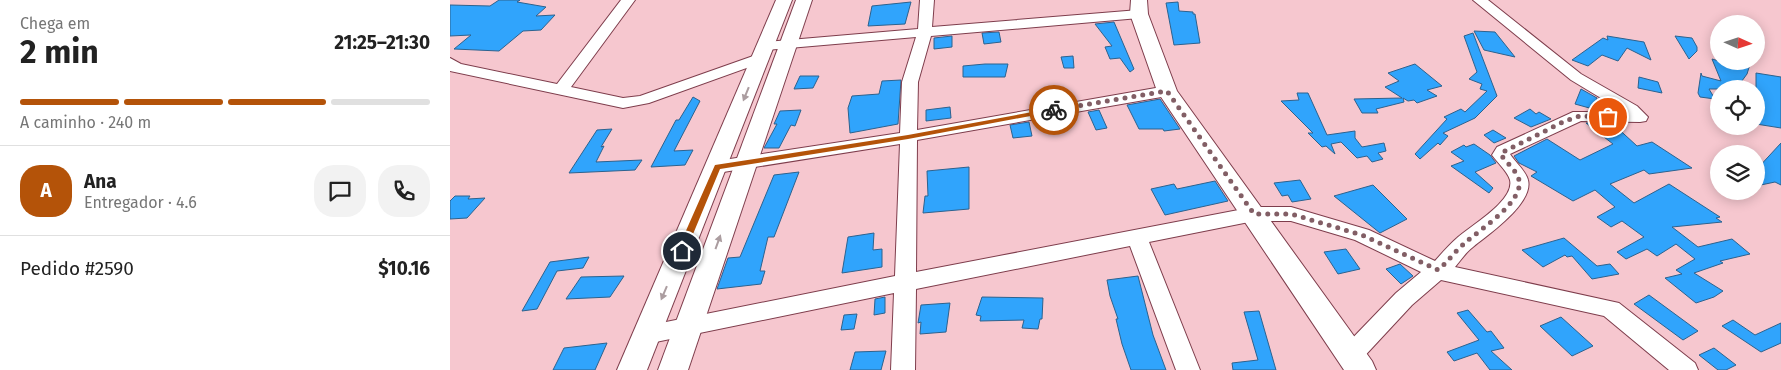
<!DOCTYPE html>
<html lang="pt">
<meta charset="utf-8">
<style>
:root{--surface:#fff;--page:#f2f2f2;--text:#222;--muted:#767676;--line:#e0e0e0;--accent:#b45309}
body{margin:0;font-family:"Fira Sans",sans-serif;background:var(--page);color:var(--text);height:100vh;display:flex;flex-direction:column;font-size:19px;white-space:nowrap}
*{box-sizing:border-box;margin:0}
p{font-size:16px;color:var(--muted)}
.icon{flex:none;width:28px;height:28px;fill:none;stroke:currentColor;stroke-width:2;stroke-linecap:round;stroke-linejoin:round}
.map{position:relative;flex:1;overflow:hidden}
.details{display:flex;flex-direction:column;background:var(--surface);width:450px}
.details>*{flex:none}
.needle{width:32px;rotate:93deg}
.buttons{position:absolute;left:1260px;top:15px;display:grid;gap:10px}
.buttons a{display:grid;place-items:center;width:55px;height:55px;border-radius:50%;background:var(--surface);box-shadow:0 2px 12px #0003;font-size:25px}
.pin{position:absolute;display:grid;place-items:center;width:42px;height:42px;color:#fff;margin:-21px;border:2px solid #fff;border-radius:50%;box-shadow:0 1px 5px #0007}
.courier{position:absolute;display:grid;place-items:center;width:50px;height:50px;margin:-25px;border:4px solid #b45309;border-radius:50%;background:#fff;color:#222;box-shadow:0 1px 6px #0007}
.headline em{font-style:normal;font-weight:700}
.headline div{display:flex;flex-direction:column-reverse}
.headline{display:flex;align-items:center;justify-content:space-between;height:85px;padding:0 20px}
h1{font-size:32px;font-weight:700;line-height:38px}
.bar{display:grid;grid-template-columns:repeat(4,1fr);gap:8px 5px;align-content:center;height:60px;padding:0 20px}
.bar i{height:6px;border-radius:4px;background:var(--line)}
.bar .selected{background:var(--accent)}
.bar p{grid-column:span 4}
.line{display:flex;align-items:center;gap:12px;padding:0 20px;border-top:1px solid var(--line)}
.line div{flex:1}
.round{display:grid;place-items:center;flex:none;width:52px;height:52px;border-radius:20px;background:var(--page)}
main{display:flex;flex:1;min-height:0}
.map>svg:first-child{display:block}
.building{fill:#30a4fc;stroke:#2d628e}
.lines{fill:none;stroke-linecap:round;stroke-linejoin:round}
.minor-casing{stroke:#7e3d4c;stroke-width:2}
.major-casing{stroke:#7e3d4c;stroke-width:2}
.minor{fill:#fff;fill-rule:evenodd}
.major{fill:#fff;fill-rule:evenodd}
.oneway{fill:#ab9da0}
.route{fill:#b45309}
.done{stroke:#825e65;stroke-width:5;stroke-dasharray:0 9}
</style>
<main>
<section class="details">
<div class="headline"><div><h1>2 min</h1><p>Chega em</p></div><em>21:25–21:30</em></div>
<div class="bar"><i class="selected"></i><i class="selected"></i><i class="selected"></i><i></i><p>A caminho · 240 m</p></div>
<div class="line" style="height:90px"><b class="round" style="background:var(--accent);color:#fff">A</b><div><b>Ana</b><p>Entregador · 4.6</p></div><a class="round"><svg class="icon" aria-label="chat" viewBox="0 0 24 24"><path d="M4 5h16v11H9l-5 4z"/></svg></a><a class="round"><svg class="icon" aria-label="phone" viewBox="0 0 24 24"><path d="M5 4h4l2 5-3 2q2 4 5 5l2-3 5 2v4C11 20 4 13 5 4z"/></svg></a></div>
<div class="line" style="height:65px"><div>Pedido #2590</div><b>$10.16</b></div>
</section>
<div class="map">
<svg width="1331" height="370" viewBox="0 0 1331 370">
<rect width="100%" height="100%" fill="#f6c7cf"/>
<!-- building -->
<g class="building">
<polygon points="49,0 70,0 67,2 96,7 86,16 105,15 91,30 73,31 49,51 4,49 21,35 0,36 0,5 40,6"/>
<polygon points="461,2 455,24 418,26 422,6"/>
<polygon points="728,2 729,11 743,12 743,14 745,14 750,43 724,45 716,3"/>
<polygon points="664,22 684,69 680,72 670,58 660,59 655,47 662,46 645,24"/>
<polygon points="1024,31 1045,32 1065,57 1034,50"/>
<polygon points="549,32 551,42 534,44 532,33"/>
<polygon points="1023,33 1047,96 1025,118 993,133 998,136 990,145 988,143 970,159 965,154 997,119 994,117 1011,109 1015,112 1037,91 1030,89 1032,84 1019,79 1027,72 1014,36"/>
<polygon points="502,36 502,47 484,49 484,38"/>
<polygon points="1157,36 1194,42 1201,60 1177,48 1168,61 1152,55 1138,66 1122,60 1153,38 1158,40"/>
<polygon points="1225,36 1242,38 1247,47 1247,51 1239,59"/>
<polygon points="623,56 624,68 614,68 611,57"/>
<polygon points="1262,59 1269,61 1301,61 1297,74 1286,89 1259,89 1265,99 1250,97 1248,93 1251,73 1252,76 1271,81"/>
<polygon points="535,64 558,64 555,77 513,77 513,66"/>
<polygon points="965,64 992,86 977,90 987,96 967,103 964,100 958,101 953,98 954,102 926,109 928,113 912,113 904,99 952,98 935,87 949,81 938,73"/>
<polygon points="1306,73 1331,77 1331,128 1306,124"/>
<polygon points="350,76 369,76 363,88 344,89"/>
<polygon points="1189,77 1208,82 1212,93 1188,88"/>
<polygon points="451,80 448,124 400,133 398,108 402,96 429,94 432,81"/>
<polygon points="1131,89 1147,98 1143,109 1125,104"/>
<polygon points="847,93 858,93 877,135 905,131 905,138 912,147 934,143 936,151 928,153 933,159 922,162 917,156 907,158 891,142 881,144 885,154 876,146 872,147 858,133 863,133 831,101 849,100"/>
<polygon points="243,97 250,101 224,151 243,150 235,165 201,167 226,120 229,120"/>
<polygon points="710,99 730,129 714,131 713,129 689,129 677,105"/>
<polygon points="500,107 501,118 476,121 476,110"/>
<polygon points="1080,109 1086,114 1089,112 1101,119 1081,127 1064,118"/>
<polygon points="351,110 345,126 341,125 329,148 314,148 327,124 324,124 330,111"/>
<polygon points="649,110 657,128 646,130 638,112"/>
<polygon points="579,122 582,136 563,138 560,125"/>
<polygon points="1136,123 1162,123 1187,146 1202,142 1242,168 1199,174 1194,170 1160,184 1184,203 1219,184 1270,217 1266,218 1272,222 1222,227 1248,247 1282,239 1300,254 1270,261 1273,263 1244,273 1273,291 1264,297 1246,303 1215,278 1232,274 1226,270 1245,259 1226,244 1207,256 1197,249 1176,259 1167,252 1194,237 1172,221 1161,227 1147,217 1165,207 1145,190 1123,201 1081,176 1087,172 1069,163 1064,156 1097,139 1130,160 1163,144"/>
<polygon points="162,129 151,147 154,146 146,162 192,160 185,170 119,173 147,130"/>
<polygon points="1043,130 1056,138 1044,143 1034,135"/>
<polygon points="1331,143 1331,185 1325,182 1306,186 1306,170"/>
<polygon points="1024,144 1040,155 1046,163 1025,172 1043,188 1039,193 1001,166 1014,161 1001,152 1014,145 1016,147"/>
<polygon points="519,167 519,209 473,213 475,196 478,196 477,171"/>
<polygon points="349,172 324,237 318,237 310,271 315,271 311,284 267,289 278,258 290,257 324,175"/>
<polygon points="850,180 861,199 842,202 838,195 832,196 824,183"/>
<polygon points="765,181 778,201 715,215 701,189 724,184 727,189"/>
<polygon points="923,185 957,219 930,233 884,196"/>
<polygon points="5,196 20,196 18,199 35,198 17,218 0,219 0,201"/>
<polygon points="424,233 423,250 432,249 432,267 392,273 398,237"/>
<polygon points="1114,238 1147,266 1160,264 1169,274 1142,279 1122,256 1117,257 1115,255 1093,267 1072,250"/>
<polygon points="896,249 910,269 888,274 874,252"/>
<polygon points="139,257 133,268 107,271 87,309 72,311 100,262"/>
<polygon points="950,264 963,276 951,284 936,269"/>
<polygon points="174,276 160,297 116,299 131,277"/>
<polygon points="688,276 703,335 716,370 681,370 672,344 666,319 668,319 660,296 657,280"/>
<polygon points="1199,295 1248,331 1233,340 1184,304"/>
<polygon points="435,297 435,313 424,315 425,299"/>
<polygon points="532,297 593,298 592,319 590,319 588,329 572,328 574,320 530,321 531,316 526,315"/>
<polygon points="500,303 496,332 470,334 471,322 468,323 471,305"/>
<polygon points="1018,310 1037,332 1041,331 1054,348 1041,351 1062,370 1040,370 1027,353 1004,361 997,352 1029,340 1007,313"/>
<polygon points="809,311 826,370 783,370 782,363 808,360 794,312"/>
<polygon points="407,314 404,329 391,330 394,315"/>
<polygon points="1111,317 1143,346 1122,356 1090,326"/>
<polygon points="1283,320 1305,335 1331,323 1331,343 1311,352 1272,326"/>
<polygon points="157,343 145,370 103,370 114,348"/>
<polygon points="1264,348 1286,365 1276,370 1268,370 1249,355"/>
<polygon points="436,351 431,370 400,370 405,352"/>
</g>
<g class="lines">
<defs>
<g id="minor">
<polygon points="171,0 185,0 121,87 173,98 190,96 306,55 316,55 318,58 316,61 199,103 173,108 0,71 0,58 11,64 107,84"/>
<path d="M470 0H484L482 27 689 10 696 14 689 18 481 36 468 82 467 130 717 86 723 88 725 91 723 94 717 96 467 140 466 272 804 207H841L919 230 985 261C992 253 999 245 1007 238 1020 226 1065 201 1060 180 1058 172 1047 162 1042 155L1047 147 1123 112H1174L1121 80 1023 0H1038L1131 74 1187 106 1198 117 1196 121 1190 122 1131 121 1060 154C1065 162 1076 171 1078 180 1084 203 1039 234 1023 247 1016 252 1011 260 1005 267L1169 303 1245 363 1248 370H1219L1154 316 991 280 962 305 909 362 901 365 893 362 889 355 893 348 946 293 971 272 905 240 841 221H804L699 242 750 370H726L680 246 466 289 465 370H441L444 293 196 344 188 342 184 335 188 328 196 326 445 276 450 144 267 173 261 171 258 167 261 163 267 161 450 133 452 82 466 37 316 50 311 49 309 46 311 43 316 42 468 29Z"/>
</g>
<g id="major">
<polygon points="326,0 342,0 197,370 167,370"/>
<polygon points="346,0 362,0 238,370 208,370"/>
<polygon points="681,0 697,0 698,14 727,91 922,361 926,370 894,370 707,91 680,14"/>
</g>
</defs>
<!-- minor casing -->
<use href="#minor" class="minor-casing"/>
<!-- major casing -->
<use href="#major" class="major-casing"/>
<!-- minor -->
<use href="#minor" class="minor"/>
<!-- major -->
<use href="#major" class="major"/>
</g>
<!-- one-way arrows -->
<defs><path id="oneway-solid" d="M-6-.8H1V-3.2L6.5 0L1 3.2V.8H-6Z" transform="scale(1.25)"/></defs>
<g class="oneway">
<use href="#oneway-solid" transform="translate(296 94) rotate(112)"/>
<use href="#oneway-solid" transform="translate(268 242) rotate(-70)"/>
<use href="#oneway-solid" transform="translate(214 293) rotate(113)"/>
</g>
<!-- route -->
<polygon class="route" points="604,108 608,110 607,111 458,139 270,169 236,251 232,255 227,251 265,165 458,135"/>
<g class="lines">
<!-- done -->
<path class="done" d="M604 110 717 91 804 214H841L912 235 988 270C998 262 1005 251 1015 243 1029 230 1074 202 1069 180 1067 171 1056 162 1051 155L1053 152 1115 121 1130 116 1158 117"/>
</g>
</svg>
<div class="buttons">
<a><svg class="needle" viewBox="-14 -14 28 28"><path d="M0-13l5 13h-10z" fill="#e53935"/><path d="M0 13l5-13h-10z" fill="#767676"/></svg></a>
<a><svg class="icon" aria-label="locate" viewBox="0 0 24 24"><circle cx="12" cy="12" r="6"/><path d="M12 2v4M12 18v4M2 12h4M18 12h4"/></svg></a>
<a><svg class="icon" aria-label="layers" viewBox="0 0 24 24"><path d="M12 4l9 5-9 5-9-5zM3 14l9 5 9-5"/></svg></a>
</div>
<div class="pin" style="left:1158px;top:117px;background:#ea580c"><svg class="icon" aria-label="bag" viewBox="0 0 24 24"><path d="M5 8h14l-1 12H6zM9 8a3 3 0 0 1 6 0"/></svg></div>
<div class="pin" style="left:232px;top:251px;background:#1f2937"><svg class="icon" aria-label="home" viewBox="0 0 24 24"><path d="M3 11l9-7 9 7M6 9v11h12V9"/></svg></div>
<div class="courier" style="left:604px;top:110px"><svg class="icon" aria-label="bike" viewBox="0 0 24 24"><circle cx="6" cy="16" r="4"/><circle cx="18" cy="16" r="4"/><path d="M6 16l4-8h5l3 8M10 8l3 8H6M13 5h3"/></svg></div>
</div>
</main>
